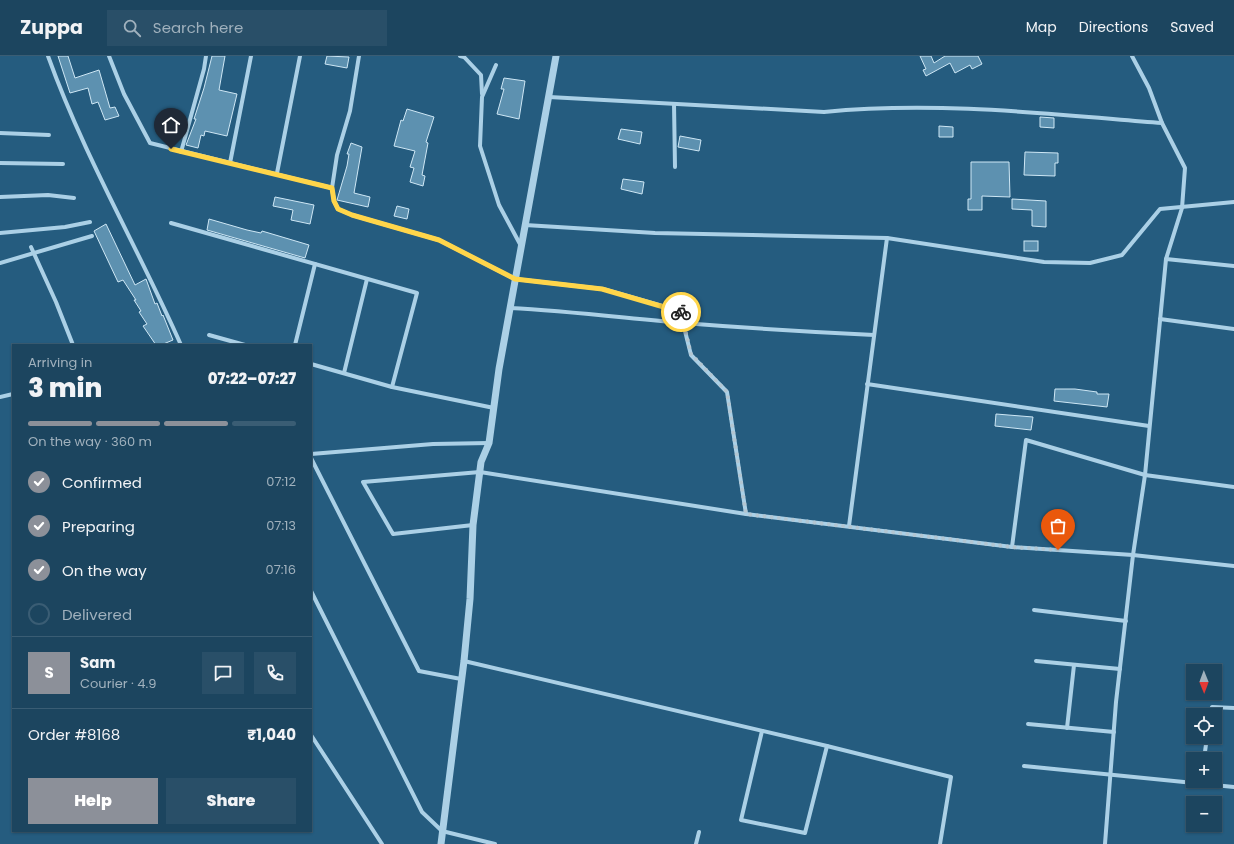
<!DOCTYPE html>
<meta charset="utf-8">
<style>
:root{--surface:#1c455f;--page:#294f68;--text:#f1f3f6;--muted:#a0b1bd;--line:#3a5d74;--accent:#8c9099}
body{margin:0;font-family:Poppins,sans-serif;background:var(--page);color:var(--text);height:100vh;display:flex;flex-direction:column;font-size:15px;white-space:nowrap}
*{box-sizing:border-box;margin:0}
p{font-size:13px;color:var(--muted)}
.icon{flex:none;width:22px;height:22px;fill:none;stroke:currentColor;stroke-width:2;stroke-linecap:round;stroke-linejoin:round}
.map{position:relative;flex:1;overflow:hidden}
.drawer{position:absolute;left:12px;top:288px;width:300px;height:488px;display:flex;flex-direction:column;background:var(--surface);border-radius:0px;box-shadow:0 1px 3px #0004,0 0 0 1px var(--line)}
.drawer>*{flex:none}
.needle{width:26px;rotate:179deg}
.tools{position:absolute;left:1186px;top:608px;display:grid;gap:8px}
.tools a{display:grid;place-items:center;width:36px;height:36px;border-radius:0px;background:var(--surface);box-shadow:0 1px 3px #0004,0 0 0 1px var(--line);font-size:20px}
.pin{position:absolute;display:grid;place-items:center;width:34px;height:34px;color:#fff;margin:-41px -17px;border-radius:50% 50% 50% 0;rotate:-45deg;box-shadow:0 0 4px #0007}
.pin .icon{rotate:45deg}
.courier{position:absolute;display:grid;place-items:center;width:40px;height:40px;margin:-20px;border:3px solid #ffd54a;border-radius:50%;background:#fff;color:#222;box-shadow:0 1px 5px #0007}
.head em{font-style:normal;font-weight:800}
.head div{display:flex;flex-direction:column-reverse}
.head{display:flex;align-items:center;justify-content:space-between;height:68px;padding:0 16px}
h1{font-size:26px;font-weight:800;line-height:30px}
.bar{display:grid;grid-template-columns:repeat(4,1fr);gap:6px 4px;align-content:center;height:48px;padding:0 16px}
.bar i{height:5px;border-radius:3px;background:var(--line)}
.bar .active{background:var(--accent)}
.bar p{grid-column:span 4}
.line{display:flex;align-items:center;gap:10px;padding:0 16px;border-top:1px solid var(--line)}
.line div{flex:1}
.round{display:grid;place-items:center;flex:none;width:42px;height:42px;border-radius:0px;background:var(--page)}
ol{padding:0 16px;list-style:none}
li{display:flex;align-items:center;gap:12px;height:44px}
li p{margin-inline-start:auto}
li .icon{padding:4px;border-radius:50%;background:var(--accent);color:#fff;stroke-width:4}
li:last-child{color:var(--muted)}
li i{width:22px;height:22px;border:2px solid var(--line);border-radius:50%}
.button{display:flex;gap:8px;margin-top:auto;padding:8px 16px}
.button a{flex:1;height:46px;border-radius:0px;background:var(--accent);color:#fff;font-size:16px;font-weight:800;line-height:46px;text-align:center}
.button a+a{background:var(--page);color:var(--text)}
header{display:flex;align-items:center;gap:24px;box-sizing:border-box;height:56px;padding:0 20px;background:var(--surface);border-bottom:1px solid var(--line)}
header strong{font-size:19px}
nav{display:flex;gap:22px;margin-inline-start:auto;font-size:14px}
.search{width:280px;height:36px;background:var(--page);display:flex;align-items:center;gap:10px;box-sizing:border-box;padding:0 14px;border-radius:0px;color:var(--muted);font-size:15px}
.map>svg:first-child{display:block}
.building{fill:#5d91b0;stroke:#cee7f5}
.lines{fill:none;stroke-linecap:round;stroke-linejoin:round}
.minor{stroke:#abd0e6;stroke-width:4}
.tertiary{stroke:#abd0e6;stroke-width:7}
.done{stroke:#b3c6d2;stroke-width:4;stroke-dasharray:0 7.2}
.route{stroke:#ffd54a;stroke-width:5}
</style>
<header>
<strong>Zuppa</strong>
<div class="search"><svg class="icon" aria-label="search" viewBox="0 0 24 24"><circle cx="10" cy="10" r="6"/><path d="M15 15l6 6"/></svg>Search here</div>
<nav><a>Map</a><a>Directions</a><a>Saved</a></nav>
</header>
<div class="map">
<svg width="1234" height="788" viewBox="0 0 1234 788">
<rect width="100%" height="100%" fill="#255c7f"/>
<!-- building -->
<g class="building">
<polygon points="58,0 68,0 75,22 99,14 110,52 115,51 119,60 105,64 98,46 92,48 88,32 70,37"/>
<polygon points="212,0 225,0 219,34 237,38 227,80 205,75 204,80 201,79 198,92 186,89 196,63 194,63 204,32"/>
<polygon points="327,0 349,1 347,12 325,8"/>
<polygon points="920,0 931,0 934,7 945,0 978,0 982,8 972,13 970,9 955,17 950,7 926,20 923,14 926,13"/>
<polygon points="504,22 525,25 519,63 497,58 504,33 501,33"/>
<polygon points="407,53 434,61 426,86 428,87 422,119 425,120 423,130 410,126 414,112 410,111 415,95 394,90 401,64 403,65"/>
<polygon points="1040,61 1054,62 1054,72 1040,71"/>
<polygon points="939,70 953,71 953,81 939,81"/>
<polygon points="621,73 642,76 640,88 618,83"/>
<polygon points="680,80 701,84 699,95 678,91"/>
<polygon points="351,87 362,91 354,137 370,141 368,151 337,144 347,110 349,98 347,98"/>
<polygon points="1025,96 1058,97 1058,107 1055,107 1055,120 1024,119"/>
<polygon points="971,106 1009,106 1010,141 982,140 982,154 968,154 968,143 971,143"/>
<polygon points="623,123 644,126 642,138 621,133"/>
<polygon points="275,141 314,149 310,168 291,164 293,154 273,150"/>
<polygon points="1012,143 1046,145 1046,171 1032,170 1032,154 1012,153"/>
<polygon points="397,150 409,153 407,163 394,160"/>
<polygon points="209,163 247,174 261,177 262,175 309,189 305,202 207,174"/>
<polygon points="106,168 135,229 146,223 155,248 157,247 162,260 163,259 173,284 161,289 156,289 143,270 147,268 139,256 141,255 134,244 136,244 123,224 118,226 94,175"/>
<rect x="1024" y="185" width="14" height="10"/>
<polygon points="1055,333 1075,333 1097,336 1097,338 1109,338 1107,351 1054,345"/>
<polygon points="996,358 1033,361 1031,374 995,370"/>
</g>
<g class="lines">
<!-- minor -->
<g class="minor">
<path d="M48 0C84 100 138 192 181 289"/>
<polyline points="109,0 124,38 150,87 332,132"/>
<polyline points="359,0 350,55 337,99 332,132 334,145 338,153 352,159 439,184 515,223 603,233 680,255 691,299 727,336 746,458"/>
<polyline points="460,0 464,1 481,19 482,38"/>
<polyline points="1132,0 1149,32 1162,67 1185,112 1182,152 1166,203"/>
<polyline points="496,9 482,41 480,90 499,149 521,190"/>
<path d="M549 41 824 56C937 45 1049 58 1162 67"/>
<polyline points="674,48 675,111"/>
<polyline points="0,77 49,79"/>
<polyline points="181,96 204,13 206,0"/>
<polyline points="0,107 63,108"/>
<polyline points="230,107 251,0"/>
<polyline points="277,117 300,0"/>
<polyline points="0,141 48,139 74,142"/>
<polyline points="171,167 417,237 392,331"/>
<polyline points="525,169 655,177 887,182 1044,206 1090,207 1122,199 1160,153 1234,146"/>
<polyline points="0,177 65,171 90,166"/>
<polyline points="31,191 56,246 73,289"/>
<polyline points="0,207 92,180"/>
<path d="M510 252C568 255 625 262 683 267 746 272 810 276 874 279"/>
<polyline points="1160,263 1234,273"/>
<polyline points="209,279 245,289"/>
<polyline points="295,289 315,208"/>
<polyline points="311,308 392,331 494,352"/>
<polyline points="344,317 367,223"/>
<polyline points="867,328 1149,370"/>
<polyline points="0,341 13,338"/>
<polyline points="311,398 433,388 489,387"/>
<polyline points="311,402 419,615 461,623"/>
<polyline points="473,469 393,478 363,426 480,416 746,458 1012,491 1133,499 1234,510"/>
<polyline points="849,470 887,182"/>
<polyline points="1012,491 1026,384 1145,419 1234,431"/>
<polyline points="311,535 422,756 442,775 495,788"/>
<polyline points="1034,554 1126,565"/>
<polyline points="464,605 827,690 951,721 940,788"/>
<polyline points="1036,605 1120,613"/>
<polyline points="1210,659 1212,651 1234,652"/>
<polyline points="1028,668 1114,676"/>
<polyline points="1067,672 1074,609"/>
<polyline points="762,675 741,764 805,777 827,690"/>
<polyline points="311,679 382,788"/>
<polyline points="1204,703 1207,681"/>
<polyline points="1024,710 1234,731"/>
<polyline points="696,788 699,776"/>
<polyline points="1105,788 1116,646 1133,499 1145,419 1166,203 1234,210"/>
</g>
<!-- tertiary -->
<polyline class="tertiary" points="441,788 464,605 470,543 473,469 481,406 489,387 499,313 556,0"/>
</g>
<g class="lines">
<!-- done -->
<polyline class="done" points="681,256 691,298 727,336 746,458 1012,491 1058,494"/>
<!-- route -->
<polyline class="route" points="171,93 332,132 334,145 338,153 352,159 439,184 515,223 602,233 681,256"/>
</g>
</svg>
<div class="tools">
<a><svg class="needle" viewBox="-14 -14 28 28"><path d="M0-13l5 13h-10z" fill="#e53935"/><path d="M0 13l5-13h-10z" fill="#a0b1bd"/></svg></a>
<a><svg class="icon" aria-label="locate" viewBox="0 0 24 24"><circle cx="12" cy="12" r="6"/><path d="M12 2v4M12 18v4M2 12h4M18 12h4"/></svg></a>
<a>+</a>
<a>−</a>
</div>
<div class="pin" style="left:1058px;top:494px;background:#ea580c"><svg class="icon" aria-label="bag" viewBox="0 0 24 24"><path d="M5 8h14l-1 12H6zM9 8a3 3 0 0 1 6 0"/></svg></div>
<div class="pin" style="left:171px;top:93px;background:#1f2937"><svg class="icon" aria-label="home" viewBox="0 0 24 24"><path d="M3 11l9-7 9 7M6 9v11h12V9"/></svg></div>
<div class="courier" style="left:681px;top:256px"><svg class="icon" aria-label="bike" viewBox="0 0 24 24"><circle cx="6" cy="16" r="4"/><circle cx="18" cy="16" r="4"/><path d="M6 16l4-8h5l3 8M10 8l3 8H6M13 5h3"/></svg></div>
<section class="drawer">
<div class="head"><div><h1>3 min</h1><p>Arriving in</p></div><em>07:22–07:27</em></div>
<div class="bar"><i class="active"></i><i class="active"></i><i class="active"></i><i></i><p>On the way · 360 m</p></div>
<ol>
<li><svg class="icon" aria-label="check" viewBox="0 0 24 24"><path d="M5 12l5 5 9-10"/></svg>Confirmed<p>07:12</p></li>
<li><svg class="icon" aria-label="check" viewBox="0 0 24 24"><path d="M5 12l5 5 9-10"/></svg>Preparing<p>07:13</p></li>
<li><svg class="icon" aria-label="check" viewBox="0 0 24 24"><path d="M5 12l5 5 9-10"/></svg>On the way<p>07:16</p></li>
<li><i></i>Delivered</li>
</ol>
<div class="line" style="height:72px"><b class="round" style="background:var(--accent);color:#fff">S</b><div><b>Sam</b><p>Courier · 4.9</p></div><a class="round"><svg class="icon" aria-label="chat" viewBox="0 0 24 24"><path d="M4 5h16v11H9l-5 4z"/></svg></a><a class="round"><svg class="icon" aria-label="phone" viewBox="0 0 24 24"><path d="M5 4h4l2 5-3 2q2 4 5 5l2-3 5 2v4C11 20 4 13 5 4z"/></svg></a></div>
<div class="line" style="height:52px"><div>Order #8168</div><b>₹1,040</b></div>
<div class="button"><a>Help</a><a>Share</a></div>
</section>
</div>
